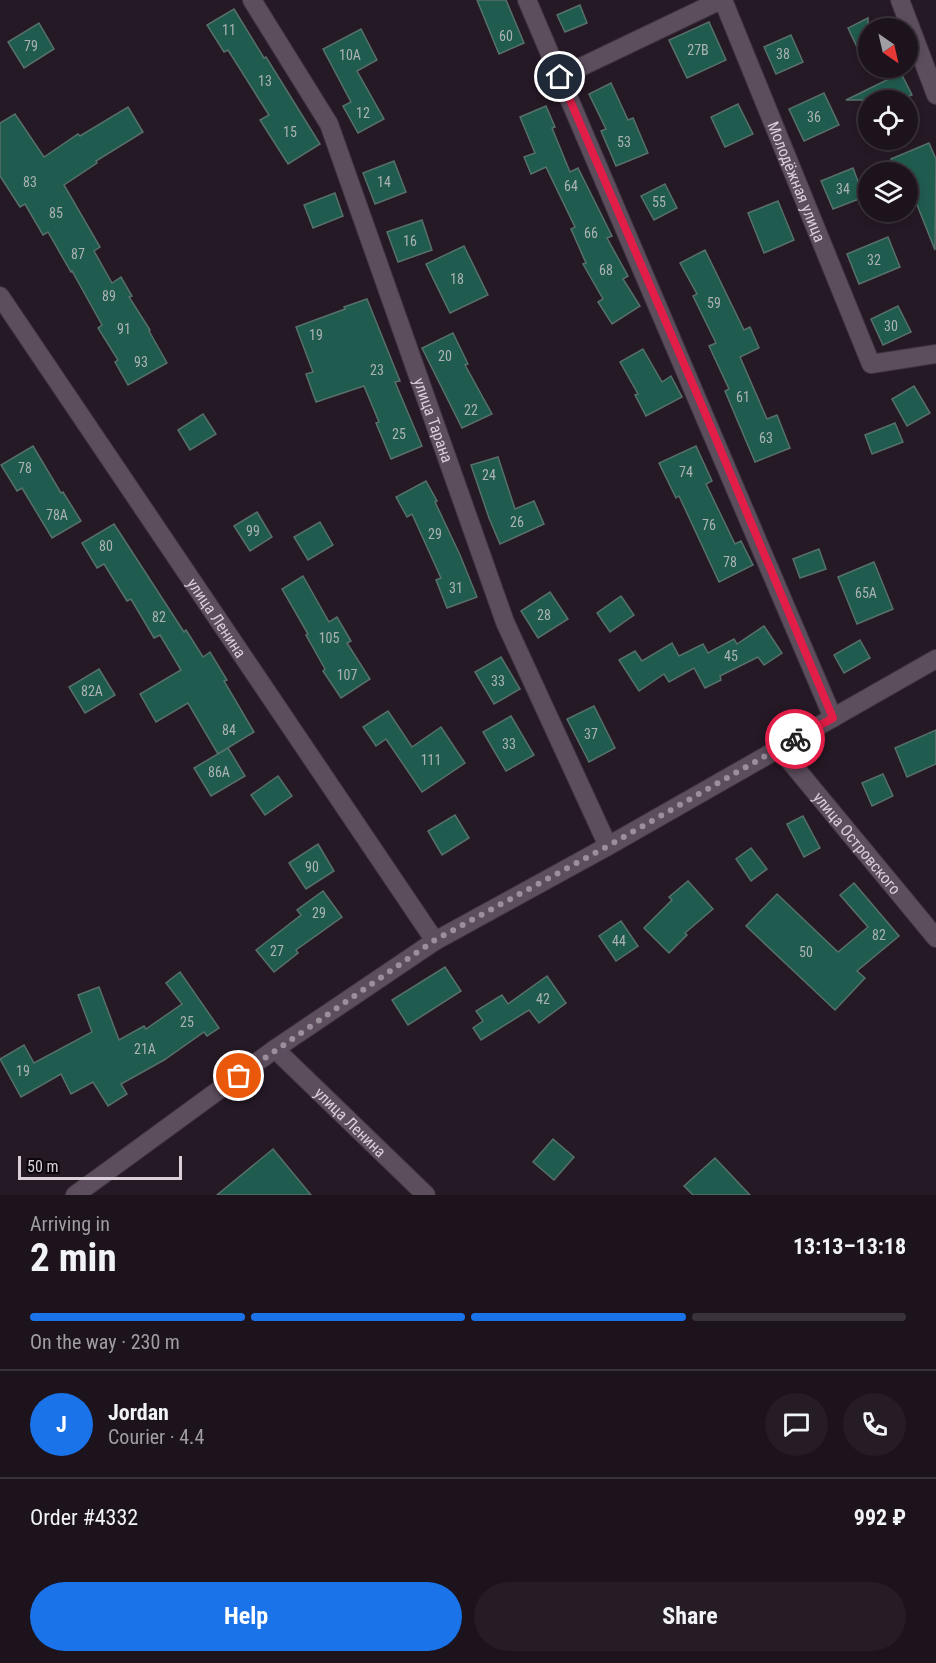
<!DOCTYPE html>
<meta charset="utf-8">
<style>
:root{--surface:#1c131c;--page:#251c25;--text:#f1f3f6;--muted:#a09ea3;--line:#3a323b;--accent:#1a73e8}
body{margin:0;font-family:"Roboto Condensed",sans-serif;background:var(--page);color:var(--text);height:100vh;display:flex;flex-direction:column;font-size:22px;white-space:nowrap}
*{box-sizing:border-box;margin:0}
p{font-size:20px;color:var(--muted)}
.icon{flex:none;width:33px;height:33px;fill:none;stroke:currentColor;stroke-width:2;stroke-linecap:round;stroke-linejoin:round}
.map{position:relative;height:1195px;overflow:hidden}
.drawer{display:flex;flex-direction:column;background:var(--surface);flex:1}
.drawer>*{flex:none}
.needle{width:39px;rotate:146deg}
.buttons{position:absolute;left:858px;top:18px;display:grid;gap:12px}
.buttons a{display:grid;place-items:center;width:60px;height:60px;border-radius:50%;background:var(--surface);box-shadow:0 3px 9px #0003,0 0 0 2px var(--line);font-size:30px}
.scale{position:absolute;left:18px;bottom:15px;width:164px;box-sizing:border-box;padding-left:6px;border:3px solid #d9d0d9;border-top:0;font-size:16px;line-height:21px;white-space:nowrap;color:#d9d0d9;-webkit-text-stroke:4px #0b060c;paint-order:stroke}
.pin{position:absolute;display:grid;place-items:center;width:51px;height:51px;color:#fff;margin:-26px;border:3px solid #fff;border-radius:50%;box-shadow:0 2px 6px #0007}
.courier{position:absolute;display:grid;place-items:center;width:60px;height:60px;margin:-30px;border:4px solid #e11d48;border-radius:50%;background:#fff;color:#222;box-shadow:0 2px 8px #0007}
.head em{font-style:normal;font-weight:700}
.head div{display:flex;flex-direction:column-reverse}
.head{display:flex;align-items:center;justify-content:space-between;height:102px;padding:0 30px}
h1{font-size:39px;font-weight:700;line-height:45px}
.bar{display:grid;grid-template-columns:repeat(4,1fr);gap:9px 6px;align-content:center;height:72px;padding:0 30px}
.bar i{height:8px;border-radius:4px;background:var(--line)}
.bar .on{background:var(--accent)}
.bar p{grid-column:span 4}
.line{display:flex;align-items:center;gap:15px;padding:0 30px;border-top:2px solid var(--line)}
.line div{flex:1}
.round{display:grid;place-items:center;flex:none;width:63px;height:63px;border-radius:32px;background:var(--page)}
.action{display:flex;gap:12px;margin-top:auto;padding:12px 30px}
.action a{flex:1;height:69px;border-radius:36px;background:var(--accent);color:#fff;font-size:24px;font-weight:700;line-height:69px;text-align:center}
.action a+a{background:var(--page);color:var(--text)}
.map>svg:first-child{display:block}
.building{fill:#205b4f;stroke:#577069;stroke-width:1.5}
.lines{fill:none;stroke-linecap:round;stroke-linejoin:round}
.minor-casing{stroke:#3f353f;stroke-width:20}
.minor{stroke:#5d4e5e;stroke-width:18}
.done{stroke:#9a909a;stroke-width:6;stroke-dasharray:0 10.8}
.route{stroke:#e11d48;stroke-width:8}
.labels{text-anchor:middle;stroke-width:5;stroke-linejoin:round;paint-order:stroke}
.number-label{font-size:14px;fill:#abb3b6}
.street-label{font-size:16px;fill:#d9d0d9;stroke:#0b060c}
</style>
<div class="map">
<svg width="936" height="1195" viewBox="0 0 936 1195">
<rect width="100%" height="100%" fill="#251926"/>
<!-- building -->
<g class="building">
<polygon points="477,0 506,0 524,43 499,54"/>
<polygon points="580,5 587,23 565,32 557,15"/>
<polygon points="234,9 264,58 266,57 320,144 288,164 260,120 269,115 228,50 224,52 207,25"/>
<polygon points="868,18 868,70 848,28"/>
<polygon points="709,22 726,60 687,78 669,40"/>
<polygon points="39,23 54,49 24,68 8,42"/>
<polygon points="361,29 377,60 357,71 384,119 358,133 343,106 351,102 323,49"/>
<polygon points="791,35 803,62 776,74 764,47"/>
<polygon points="901,73 912,95 901,100 846,100"/>
<polygon points="611,83 628,120 633,118 648,153 616,166 601,131 606,129 589,94"/>
<polygon points="824,93 839,125 804,141 789,109"/>
<polygon points="738,104 753,134 725,147 711,117"/>
<polygon points="546,106 555,127 552,128 570,172 578,168 612,236 607,238 628,276 623,279 640,306 612,324 598,302 603,299 583,264 586,263 571,229 575,227 546,167 531,174 524,157 535,153 520,117"/>
<polygon points="128,107 143,132 96,161 97,163 64,185 100,247 94,251 112,283 121,277 132,296 129,297 150,330 149,331 167,363 128,385 115,362 118,360 98,328 102,325 72,271 71,272 48,232 43,235 25,204 20,207 0,176 0,123 15,114 44,157 78,134 80,136"/>
<polygon points="929,143 936,159 935,250 908,182 908,172 896,172 891,159"/>
<polygon points="394,161 406,192 375,204 363,173"/>
<polygon points="853,168 864,197 833,209 821,181"/>
<polygon points="665,184 677,208 654,220 641,196"/>
<polygon points="335,193 343,216 313,228 304,205"/>
<polygon points="778,201 794,240 764,253 748,213"/>
<polygon points="422,220 432,250 398,262 387,232"/>
<polygon points="888,237 900,267 859,284 847,254"/>
<polygon points="464,246 488,295 450,313 426,264"/>
<polygon points="705,250 744,330 750,327 759,348 740,357 767,419 777,415 790,448 755,462 725,391 729,389 709,346 716,343 693,296 697,294 680,263"/>
<polygon points="367,299 400,381 395,382 422,446 391,459 376,423 379,422 364,386 316,402 306,374 313,372 296,327 345,309 344,307"/>
<polygon points="898,306 911,332 883,345 871,319"/>
<polygon points="453,333 468,364 465,365 492,414 462,428 422,348"/>
<polygon points="643,349 662,382 671,376 682,397 646,416 635,395 638,394 620,362"/>
<polygon points="914,386 930,413 907,426 892,399"/>
<polygon points="203,414 216,434 190,450 178,430"/>
<polygon points="895,423 903,442 872,454 865,435"/>
<polygon points="33,446 61,493 63,492 81,521 52,538 22,488 17,491 1,465"/>
<polygon points="696,446 712,481 706,484 735,544 741,541 753,565 719,582 679,496 676,498 659,463"/>
<polygon points="498,457 515,509 534,501 544,524 500,544 489,518 471,465"/>
<polygon points="426,481 437,501 435,502 460,555 477,597 447,608 436,580 441,578 412,514 407,517 396,497"/>
<polygon points="257,512 272,537 250,551 234,526"/>
<polygon points="320,522 333,545 308,560 294,537"/>
<polygon points="114,524 184,632 186,630 203,657 210,652 227,680 224,681 254,732 218,754 188,703 156,722 140,694 181,670 160,635 154,638 131,599 127,601 104,564 97,568 82,543"/>
<polygon points="819,549 826,569 800,578 793,559"/>
<polygon points="874,562 893,609 857,624 838,577"/>
<polygon points="303,576 329,622 337,617 351,641 347,643 370,679 341,698 323,671 325,669 306,635 308,634 282,589"/>
<polygon points="550,592 568,619 538,638 521,611"/>
<polygon points="621,596 634,615 610,632 597,613"/>
<polygon points="764,626 782,653 764,665 758,657 720,676 721,680 705,688 694,668 669,682 664,674 639,691 619,660 635,651 642,661 672,643 679,656 703,644 708,653 734,639 737,644"/>
<polygon points="860,640 870,658 844,673 834,655"/>
<polygon points="501,657 520,689 494,704 475,672"/>
<polygon points="99,669 115,695 85,713 69,687"/>
<polygon points="594,706 615,748 589,762 567,719"/>
<polygon points="388,711 412,747 441,727 465,763 422,792 386,739 376,746 363,727"/>
<polygon points="511,716 534,755 506,771 483,732"/>
<polygon points="936,730 936,764 907,777 895,748"/>
<polygon points="228,748 245,776 211,796 194,768"/>
<polygon points="883,774 893,796 872,806 862,783"/>
<polygon points="278,776 292,796 265,815 251,795"/>
<polygon points="455,815 469,838 442,855 428,831"/>
<polygon points="803,816 820,848 804,857 787,824"/>
<polygon points="318,844 334,871 306,889 289,863"/>
<polygon points="751,848 767,869 751,881 736,859"/>
<polygon points="688,881 713,909 685,933 687,935 669,953 644,928 672,900 669,897"/>
<polygon points="854,883 899,936 857,971 865,978 835,1010 746,926 777,894 838,952 868,927 840,895"/>
<polygon points="323,891 342,917 296,950 298,953 274,972 256,950 301,915 297,910"/>
<polygon points="621,921 638,946 616,961 599,936"/>
<polygon points="445,967 461,991 408,1025 392,1000"/>
<polygon points="180,972 219,1028 207,1036 204,1032 164,1060 121,1084 127,1094 108,1106 93,1082 71,1094 61,1074 21,1097 0,1059 24,1045 34,1063 92,1032 78,995 99,987 119,1040 144,1026 146,1029 182,1004 166,983"/>
<polygon points="547,976 566,1003 539,1023 529,1010 481,1040 473,1028 483,1021 476,1011 502,995 508,1004"/>
<polygon points="553,1139 574,1157 554,1180 533,1162"/>
<polygon points="273,1149 311,1195 217,1195"/>
<polygon points="715,1158 750,1195 693,1195 684,1186"/>
</g>
<g class="lines">
<defs>
<g id="minor">
<path id="s1" d="M252 0 329 124 505 622 608 846"/>
<polyline points="527,0 833,718"/>
<path id="s2" d="M723 0 871 364 936 354"/>
<polyline points="900,0 936,95"/>
<polyline points="560,77 721,0"/>
<path id="s3" d="M0 296 435 941"/>
<path id="s4" d="M779 748 936 938"/>
<path id="s5" d="M275 1049 426 1195"/>
<polyline points="75,1195 275,1049 435,941 608,846 936,659"/>
</g>
</defs>
<!-- minor casing -->
<use href="#minor" class="minor-casing"/>
<!-- minor -->
<use href="#minor" class="minor"/>
</g>
<g class="lines">
<!-- done -->
<polyline class="done" points="239,1076 435,940 608,846 795,739"/>
<!-- route -->
<polyline class="route" points="560,77 700,401 833,718 795,739"/>
</g>
<g class="labels">
<!-- number labels -->
<g class="number-label">
<text x="229" y="35">11</text>
<text x="506" y="41">60</text>
<text x="31" y="51">79</text>
<text x="698" y="55">27В</text>
<text x="783" y="59">38</text>
<text x="350" y="60">10А</text>
<text x="265" y="86">13</text>
<text x="363" y="118">12</text>
<text x="814" y="122">36</text>
<text x="290" y="137">15</text>
<text x="624" y="147">53</text>
<text x="30" y="187">83</text>
<text x="384" y="187">14</text>
<text x="571" y="191">64</text>
<text x="843" y="194">34</text>
<text x="659" y="207">55</text>
<text x="56" y="218">85</text>
<text x="591" y="238">66</text>
<text x="410" y="246">16</text>
<text x="78" y="259">87</text>
<text x="874" y="265">32</text>
<text x="606" y="275">68</text>
<text x="457" y="284">18</text>
<text x="109" y="301">89</text>
<text x="714" y="308">59</text>
<text x="891" y="331">30</text>
<text x="124" y="334">91</text>
<text x="316" y="340">19</text>
<text x="445" y="361">20</text>
<text x="141" y="367">93</text>
<text x="377" y="375">23</text>
<text x="743" y="402">61</text>
<text x="471" y="415">22</text>
<text x="399" y="439">25</text>
<text x="766" y="443">63</text>
<text x="25" y="473">78</text>
<text x="686" y="477">74</text>
<text x="489" y="480">24</text>
<text x="57" y="520">78А</text>
<text x="517" y="527">26</text>
<text x="709" y="530">76</text>
<text x="253" y="536">99</text>
<text x="435" y="539">29</text>
<text x="106" y="551">80</text>
<text x="730" y="567">78</text>
<text x="456" y="593">31</text>
<text x="866" y="598">65А</text>
<text x="544" y="620">28</text>
<text x="159" y="622">82</text>
<text x="329" y="643">105</text>
<text x="731" y="661">45</text>
<text x="347" y="680">107</text>
<text x="498" y="686">33</text>
<text x="92" y="696">82А</text>
<text x="229" y="735">84</text>
<text x="591" y="739">37</text>
<text x="509" y="749">33</text>
<text x="431" y="765">111</text>
<text x="219" y="777">86А</text>
<text x="312" y="872">90</text>
<text x="319" y="918">29</text>
<text x="879" y="940">82</text>
<text x="619" y="946">44</text>
<text x="277" y="956">27</text>
<text x="806" y="957">50</text>
<text x="543" y="1004">42</text>
<text x="187" y="1027">25</text>
<text x="145" y="1054">21А</text>
<text x="23" y="1076">19</text>
</g>
<!-- street labels -->
<g class="street-label">
<text dy="6" stroke="none"><textPath href="#s2" startOffset="196">Молодёжная улица</textPath></text>
<text dy="6" stroke="none"><textPath href="#s1" startOffset="460">улица Тарана</textPath></text>
<text dy="6" stroke="none"><textPath href="#s3" startOffset="388">улица Ленина</textPath></text>
<text dy="6" stroke="none"><textPath href="#s4" startOffset="123">улица Островского</textPath></text>
<text dy="6" stroke="none"><textPath href="#s5" startOffset="105">улица Ленина</textPath></text>
</g>
</g>
</svg>
<div class="buttons">
<a><svg class="needle" viewBox="-14 -14 28 28"><path d="M0-13l5 13h-10z" fill="#e53935"/><path d="M0 13l5-13h-10z" fill="#a09ea3"/></svg></a>
<a><svg class="icon" aria-label="locate" viewBox="0 0 24 24"><circle cx="12" cy="12" r="6"/><path d="M12 2v4M12 18v4M2 12h4M18 12h4"/></svg></a>
<a><svg class="icon" aria-label="layers" viewBox="0 0 24 24"><path d="M12 4l9 5-9 5-9-5zM3 14l9 5 9-5"/></svg></a>
</div>
<div class="scale">50 m</div>
<div class="pin" style="left:239px;top:1076px;background:#ea580c"><svg class="icon" aria-label="bag" viewBox="0 0 24 24"><path d="M5 8h14l-1 12H6zM9 8a3 3 0 0 1 6 0"/></svg></div>
<div class="pin" style="left:560px;top:77px;background:#1f2937"><svg class="icon" aria-label="home" viewBox="0 0 24 24"><path d="M3 11l9-7 9 7M6 9v11h12V9"/></svg></div>
<div class="courier" style="left:795px;top:739px"><svg class="icon" aria-label="bike" viewBox="0 0 24 24"><circle cx="6" cy="16" r="4"/><circle cx="18" cy="16" r="4"/><path d="M6 16l4-8h5l3 8M10 8l3 8H6M13 5h3"/></svg></div>
</div>
<section class="drawer">
<div class="head"><div><h1>2 min</h1><p>Arriving in</p></div><em>13:13–13:18</em></div>
<div class="bar"><i class="on"></i><i class="on"></i><i class="on"></i><i></i><p>On the way · 230 m</p></div>
<div class="line" style="height:108px"><b class="round" style="background:var(--accent);color:#fff">J</b><div><b>Jordan</b><p>Courier · 4.4</p></div><a class="round"><svg class="icon" aria-label="chat" viewBox="0 0 24 24"><path d="M4 5h16v11H9l-5 4z"/></svg></a><a class="round"><svg class="icon" aria-label="phone" viewBox="0 0 24 24"><path d="M5 4h4l2 5-3 2q2 4 5 5l2-3 5 2v4C11 20 4 13 5 4z"/></svg></a></div>
<div class="line" style="height:78px"><div>Order #4332</div><b>992 ₽</b></div>
<div class="action"><a>Help</a><a>Share</a></div>
</section>
